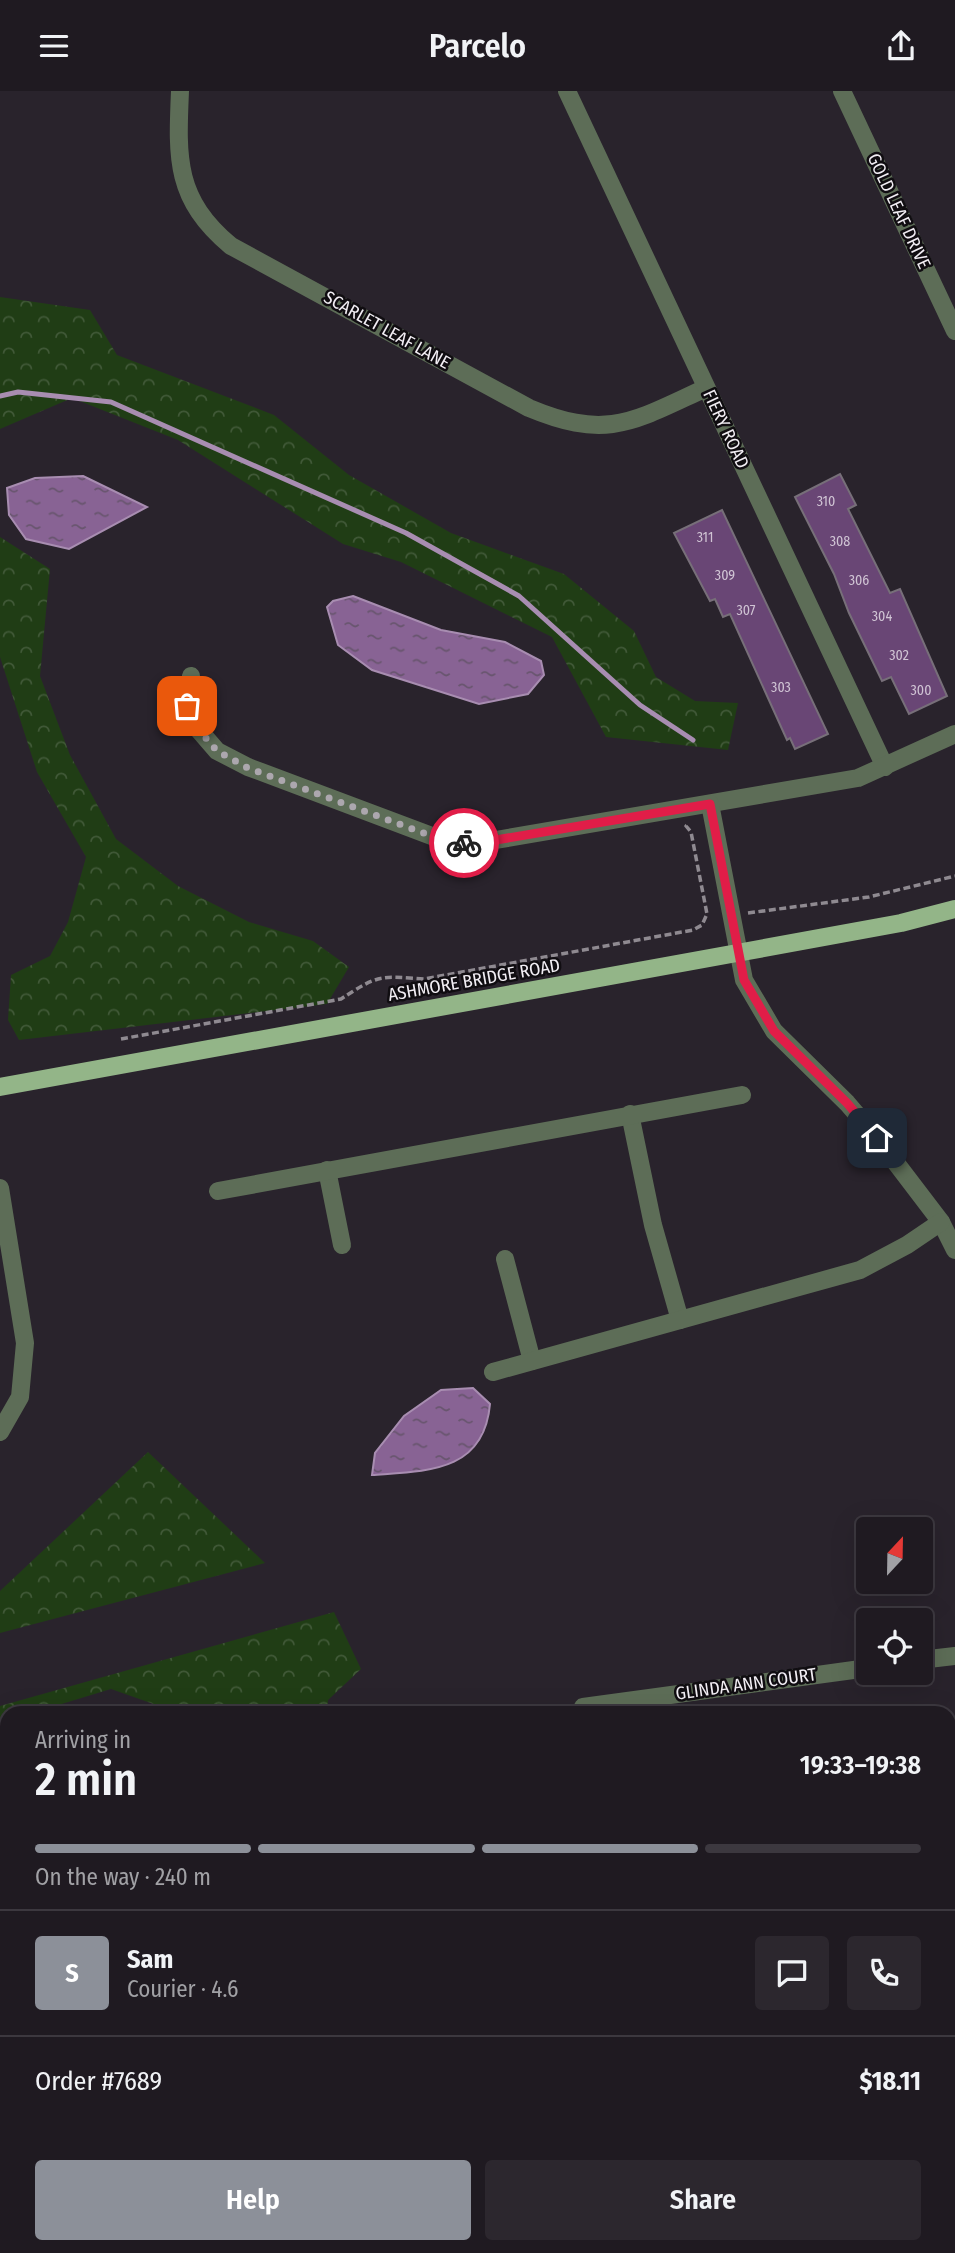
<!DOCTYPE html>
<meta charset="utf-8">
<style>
:root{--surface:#1f1a21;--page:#2c272e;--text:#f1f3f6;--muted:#a1a1a5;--line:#3c383f;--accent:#8c9099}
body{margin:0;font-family:"Fira Sans Condensed",sans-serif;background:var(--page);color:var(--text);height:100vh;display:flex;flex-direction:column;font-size:26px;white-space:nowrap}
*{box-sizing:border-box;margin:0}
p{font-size:23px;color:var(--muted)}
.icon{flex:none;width:38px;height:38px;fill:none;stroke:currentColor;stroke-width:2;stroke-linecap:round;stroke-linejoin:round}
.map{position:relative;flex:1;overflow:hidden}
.sheet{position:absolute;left:0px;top:1615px;width:956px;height:548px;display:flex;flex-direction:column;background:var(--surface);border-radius:21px 21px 0 0;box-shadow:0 7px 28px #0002,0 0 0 2px var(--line)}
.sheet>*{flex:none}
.needle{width:46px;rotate:22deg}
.fabs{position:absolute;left:856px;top:1426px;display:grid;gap:14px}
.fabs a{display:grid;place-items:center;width:77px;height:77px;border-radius:7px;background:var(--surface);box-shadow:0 7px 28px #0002,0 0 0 2px var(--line);font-size:35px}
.pin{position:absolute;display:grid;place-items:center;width:60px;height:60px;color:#fff;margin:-30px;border-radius:14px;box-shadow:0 4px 10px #0006}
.courier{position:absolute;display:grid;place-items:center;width:70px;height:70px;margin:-35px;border:5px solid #e11d48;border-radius:50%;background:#fff;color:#222;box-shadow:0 2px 9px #0007}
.headline em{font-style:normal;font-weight:600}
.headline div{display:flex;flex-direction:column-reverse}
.headline{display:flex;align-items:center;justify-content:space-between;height:119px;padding:0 35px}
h1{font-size:46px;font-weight:600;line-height:52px}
.bar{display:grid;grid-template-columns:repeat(4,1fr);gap:10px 7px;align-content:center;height:84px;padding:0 35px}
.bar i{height:9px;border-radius:5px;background:var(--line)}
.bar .on{background:var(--accent)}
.bar p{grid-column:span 4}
.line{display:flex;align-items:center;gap:18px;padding:0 35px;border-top:2px solid var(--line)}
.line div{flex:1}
.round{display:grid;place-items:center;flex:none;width:74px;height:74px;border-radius:7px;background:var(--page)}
.cta{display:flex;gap:14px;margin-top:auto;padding:14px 35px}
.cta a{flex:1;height:80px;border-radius:7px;background:var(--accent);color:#fff;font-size:28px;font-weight:600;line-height:80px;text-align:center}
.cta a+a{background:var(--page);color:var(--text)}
header{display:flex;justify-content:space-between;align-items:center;height:91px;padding:0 35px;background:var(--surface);font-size:32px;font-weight:600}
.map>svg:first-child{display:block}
.forest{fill:url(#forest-crowns)}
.water{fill:url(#water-ripples);stroke:#a88db1;stroke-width:2}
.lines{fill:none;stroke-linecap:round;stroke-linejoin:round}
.stream{stroke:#a88db1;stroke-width:5}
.building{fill:#694675;stroke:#776f79;stroke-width:2}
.path{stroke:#8f8a91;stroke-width:3.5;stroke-dasharray:7 3.5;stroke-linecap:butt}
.minor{stroke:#5d6d57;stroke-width:18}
.major{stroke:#93b588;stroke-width:18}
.done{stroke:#aca7ae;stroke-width:7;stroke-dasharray:0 12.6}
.route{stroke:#e11d48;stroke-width:9}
.labels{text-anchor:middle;stroke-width:5;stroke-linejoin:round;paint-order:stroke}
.number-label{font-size:14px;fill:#d0c4d4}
.street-label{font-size:18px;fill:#f2eef4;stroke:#100d11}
</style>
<header><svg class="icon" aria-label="menu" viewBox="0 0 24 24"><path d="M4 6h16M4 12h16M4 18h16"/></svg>Parcelo<svg class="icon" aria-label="share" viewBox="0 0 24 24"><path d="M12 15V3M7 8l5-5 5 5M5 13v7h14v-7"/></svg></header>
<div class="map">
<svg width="955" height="2162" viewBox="0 0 955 2162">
<defs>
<pattern id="forest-crowns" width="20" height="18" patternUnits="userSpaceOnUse" patternTransform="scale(1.75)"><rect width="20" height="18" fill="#203d15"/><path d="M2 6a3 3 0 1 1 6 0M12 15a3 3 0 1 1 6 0" fill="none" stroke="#415938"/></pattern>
<pattern id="water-ripples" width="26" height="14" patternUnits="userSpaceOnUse" patternTransform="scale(1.75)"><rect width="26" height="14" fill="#886394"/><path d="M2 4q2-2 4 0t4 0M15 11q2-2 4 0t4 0" fill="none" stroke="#68556e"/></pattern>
</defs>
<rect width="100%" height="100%" fill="#29232c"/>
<!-- forest -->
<g class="forest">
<polygon points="0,206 90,219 117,264 274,324 349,384 451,442 564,483 634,540 656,586 695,610 738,612 728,659 606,646 552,546 401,471 343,453 178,349 72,307 0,338"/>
<polygon points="0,446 50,478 40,585 70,664 116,748 178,795 249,831 313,850 349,876 327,913 19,949 8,929 11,884 50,865 68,831 86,766 37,681 0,566"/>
<polygon points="148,1361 265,1472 0,1542 0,1500"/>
<polygon points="334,1521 361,1578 328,1609 327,1622 179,1622 111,1598 32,1622 7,1622 7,1630 0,1632 0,1615"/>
<polygon points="335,2156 790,2156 811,2162 337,2162"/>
</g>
<!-- water -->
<g class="water">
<polygon points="83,385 147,416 69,458 26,448 9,424 7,397 35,387"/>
<polygon points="353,505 441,539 505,551 541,570 544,584 528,603 479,613 372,579 338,554 327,516 333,510"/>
<path d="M473 1297 490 1313C484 1382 426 1380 372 1384L375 1362 404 1325 441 1299Z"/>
<polygon points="7,2029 7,2110 0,2109 0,2055"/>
</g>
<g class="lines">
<!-- stream -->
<g class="stream">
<polyline points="0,305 18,301 111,311 406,442 519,505 640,614 693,649"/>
<polyline points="0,2024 7,2024"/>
</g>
</g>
<!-- building -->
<g class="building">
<polygon points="840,383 856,414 848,418 890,502 900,498 947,605 909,623 891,586 882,590 849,522 834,483 795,406"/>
<polygon points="722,419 828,643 795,658 790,647 787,649 730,523 723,526 715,508 710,510 674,442"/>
</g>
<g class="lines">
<!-- path -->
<g class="path">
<polyline points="748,822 869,806 955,785"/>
<path d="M121 948 341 908C379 883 380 885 424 888L693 839 702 834 707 823 691 741 686 735 689 733"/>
</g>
<!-- minor -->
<g class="minor">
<path d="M180 0C177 68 175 108 231 155L529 317C608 350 634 330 706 297"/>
<polyline points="567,0 885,676"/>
<polyline points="842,0 955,240"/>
<polyline points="191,585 187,615 198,638 217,660 248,676 437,747 461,752 484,751 858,687 955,643"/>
<polyline points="710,713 744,889 774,940 847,1012 877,1047 941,1131 955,1159"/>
<polyline points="630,1023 653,1134 680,1229"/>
<polyline points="327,1079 342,1154"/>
<polyline points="0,1097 25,1252 20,1306 0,1341"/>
<polyline points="218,1100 742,1004"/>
<polyline points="505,1168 532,1270"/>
<polyline points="493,1281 860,1179 907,1154 941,1131"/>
<polyline points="920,1569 955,1565"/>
<polyline points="583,1616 868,1577"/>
<polyline points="948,2017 955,2017"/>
</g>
<!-- major -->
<polyline class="major" points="0,996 737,862 901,832 955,818"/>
</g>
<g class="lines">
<!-- done -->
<polyline class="done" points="187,615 198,638 217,660 248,677 437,747 464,752"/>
<!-- route -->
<polyline class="route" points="464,752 484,751 710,713 744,889 774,940 847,1012 877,1047"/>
</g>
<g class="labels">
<!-- number labels -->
<g class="number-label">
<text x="826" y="415">310</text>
<text x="705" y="451">311</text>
<text x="840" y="455">308</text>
<text x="725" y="489">309</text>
<text x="859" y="494">306</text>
<text x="746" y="524">307</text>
<text x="882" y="530">304</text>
<text x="899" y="569">302</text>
<text x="781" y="601">303</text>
<text x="921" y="604">300</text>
</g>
<!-- street labels -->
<g class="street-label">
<text transform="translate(899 120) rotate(65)" y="6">GOLD LEAF DRIVE</text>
<text transform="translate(387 239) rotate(29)" y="6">SCARLET LEAF LANE</text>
<text transform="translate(726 338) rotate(65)" y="6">FIERY ROAD</text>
<text transform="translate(474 889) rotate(-10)" y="6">ASHMORE BRIDGE ROAD</text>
<text transform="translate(746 1593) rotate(-8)" y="6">GLINDA ANN COURT</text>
</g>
</g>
</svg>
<div class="fabs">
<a><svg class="needle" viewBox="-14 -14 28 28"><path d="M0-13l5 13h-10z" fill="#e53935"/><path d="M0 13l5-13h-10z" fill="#a1a1a5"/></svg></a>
<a><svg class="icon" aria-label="locate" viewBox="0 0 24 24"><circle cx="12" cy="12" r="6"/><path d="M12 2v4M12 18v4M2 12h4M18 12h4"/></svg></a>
</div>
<div class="pin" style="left:187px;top:615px;background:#ea580c"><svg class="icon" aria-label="bag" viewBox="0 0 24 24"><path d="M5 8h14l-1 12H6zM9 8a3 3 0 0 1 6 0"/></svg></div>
<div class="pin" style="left:877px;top:1047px;background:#1f2937"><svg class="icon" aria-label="home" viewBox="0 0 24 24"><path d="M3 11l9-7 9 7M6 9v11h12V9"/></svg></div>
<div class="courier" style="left:464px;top:752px"><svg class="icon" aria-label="bike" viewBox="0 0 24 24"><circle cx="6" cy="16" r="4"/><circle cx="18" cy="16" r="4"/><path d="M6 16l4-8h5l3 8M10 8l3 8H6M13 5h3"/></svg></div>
<section class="sheet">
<div class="headline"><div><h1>2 min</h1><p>Arriving in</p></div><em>19:33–19:38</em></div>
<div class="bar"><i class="on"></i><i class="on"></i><i class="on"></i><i></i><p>On the way · 240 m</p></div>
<div class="line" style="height:126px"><b class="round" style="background:var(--accent);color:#fff">S</b><div><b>Sam</b><p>Courier · 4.6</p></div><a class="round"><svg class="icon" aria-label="chat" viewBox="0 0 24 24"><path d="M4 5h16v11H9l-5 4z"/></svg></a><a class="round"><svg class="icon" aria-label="phone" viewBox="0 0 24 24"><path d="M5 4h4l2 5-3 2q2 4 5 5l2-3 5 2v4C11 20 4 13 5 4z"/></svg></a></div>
<div class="line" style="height:91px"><div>Order #7689</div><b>$18.11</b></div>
<div class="cta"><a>Help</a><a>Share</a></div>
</section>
</div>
